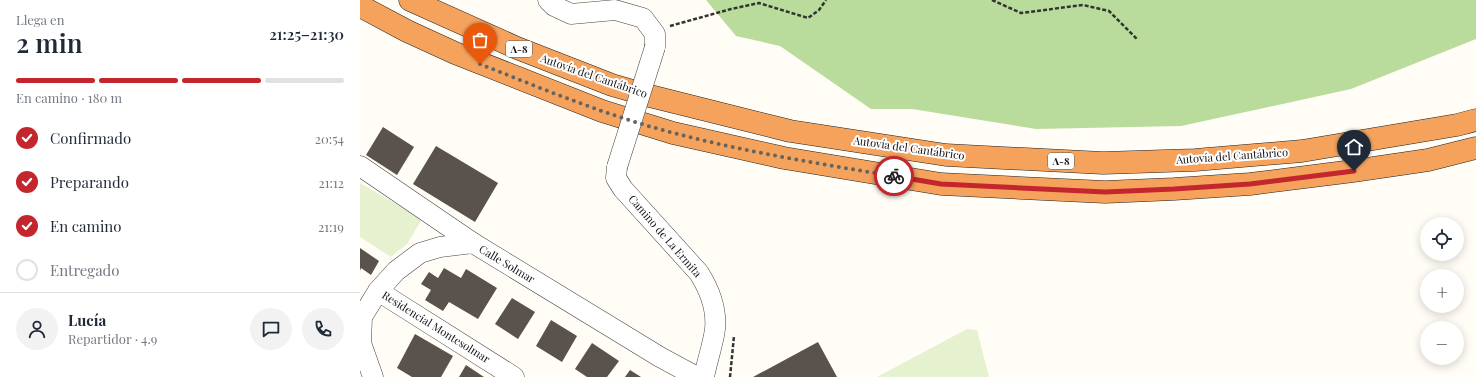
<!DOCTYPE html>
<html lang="es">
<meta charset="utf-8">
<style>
:root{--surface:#fff;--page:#f2f2f3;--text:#1f2937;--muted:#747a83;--line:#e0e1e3;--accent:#c4262e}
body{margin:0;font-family:"Playfair Display",serif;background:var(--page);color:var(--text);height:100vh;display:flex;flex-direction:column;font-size:15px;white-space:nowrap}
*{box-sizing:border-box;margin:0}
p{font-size:13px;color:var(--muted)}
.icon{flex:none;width:22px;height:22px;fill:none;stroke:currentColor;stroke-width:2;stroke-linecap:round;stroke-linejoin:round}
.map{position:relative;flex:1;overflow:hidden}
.drawer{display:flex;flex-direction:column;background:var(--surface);width:360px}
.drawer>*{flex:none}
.controls{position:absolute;left:1060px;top:217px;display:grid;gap:8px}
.controls a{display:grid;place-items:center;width:44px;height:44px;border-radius:50%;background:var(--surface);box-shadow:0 2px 10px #0003;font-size:20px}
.pin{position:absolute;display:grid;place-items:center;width:34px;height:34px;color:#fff;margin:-41px -17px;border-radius:50% 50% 50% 0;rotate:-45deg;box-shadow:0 0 4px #0007}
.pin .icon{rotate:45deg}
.courier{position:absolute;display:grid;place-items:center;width:40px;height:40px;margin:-20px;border:3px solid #c4262e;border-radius:50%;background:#fff;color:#222;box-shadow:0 1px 5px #0007}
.head em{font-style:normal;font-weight:600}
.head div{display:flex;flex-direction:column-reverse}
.head{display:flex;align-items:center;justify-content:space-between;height:68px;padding:0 16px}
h1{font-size:26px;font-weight:600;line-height:30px}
.bar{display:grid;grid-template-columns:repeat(4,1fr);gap:6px 4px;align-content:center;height:48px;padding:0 16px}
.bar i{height:5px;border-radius:3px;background:var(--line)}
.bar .on{background:var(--accent)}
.bar p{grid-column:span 4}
.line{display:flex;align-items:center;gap:10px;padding:0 16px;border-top:1px solid var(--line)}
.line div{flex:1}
.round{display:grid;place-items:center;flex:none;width:42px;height:42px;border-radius:21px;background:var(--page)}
ol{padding:0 16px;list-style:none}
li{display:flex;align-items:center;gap:12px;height:44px}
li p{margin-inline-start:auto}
li .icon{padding:4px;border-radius:50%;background:var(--accent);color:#fff;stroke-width:4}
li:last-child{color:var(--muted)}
li i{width:22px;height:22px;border:2px solid var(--line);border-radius:50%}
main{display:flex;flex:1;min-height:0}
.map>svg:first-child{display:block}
.forest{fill:#b9dc9c}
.pitch{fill:#e6f2cf}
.building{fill:#5a524d}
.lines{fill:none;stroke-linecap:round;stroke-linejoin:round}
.minor-casing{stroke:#444;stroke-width:21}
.highway-casing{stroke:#222;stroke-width:23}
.path{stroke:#333;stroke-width:2.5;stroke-dasharray:4 2;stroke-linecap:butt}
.minor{stroke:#fff;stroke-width:20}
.highway{stroke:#f5a25d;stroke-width:22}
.minor-bridge-casing{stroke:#444;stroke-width:21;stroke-linecap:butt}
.minor-bridge{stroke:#fff;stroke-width:20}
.done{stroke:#646461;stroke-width:4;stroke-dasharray:0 7.2}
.route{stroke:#c4262e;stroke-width:5}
.labels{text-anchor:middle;stroke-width:4;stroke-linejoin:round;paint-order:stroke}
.shield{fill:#fff;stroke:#585858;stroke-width:1}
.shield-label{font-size:10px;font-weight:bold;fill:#111}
.street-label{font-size:11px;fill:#111;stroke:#fff}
</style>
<main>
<section class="drawer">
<div class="head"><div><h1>2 min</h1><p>Llega en</p></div><em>21:25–21:30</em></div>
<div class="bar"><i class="on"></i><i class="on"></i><i class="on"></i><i></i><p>En camino · 180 m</p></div>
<ol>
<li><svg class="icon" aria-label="check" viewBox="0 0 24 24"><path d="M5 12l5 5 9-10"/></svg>Confirmado<p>20:54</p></li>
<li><svg class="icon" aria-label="check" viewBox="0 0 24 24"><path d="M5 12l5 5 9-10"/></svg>Preparando<p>21:12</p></li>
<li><svg class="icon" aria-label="check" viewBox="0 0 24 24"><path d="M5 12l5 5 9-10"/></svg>En camino<p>21:19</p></li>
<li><i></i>Entregado</li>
</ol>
<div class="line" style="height:72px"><a class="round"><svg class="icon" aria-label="person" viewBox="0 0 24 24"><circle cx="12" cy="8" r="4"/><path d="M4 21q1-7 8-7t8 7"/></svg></a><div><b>Lucía</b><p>Repartidor · 4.9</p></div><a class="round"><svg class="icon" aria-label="chat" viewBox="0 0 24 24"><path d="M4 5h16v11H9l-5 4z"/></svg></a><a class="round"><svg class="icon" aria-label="phone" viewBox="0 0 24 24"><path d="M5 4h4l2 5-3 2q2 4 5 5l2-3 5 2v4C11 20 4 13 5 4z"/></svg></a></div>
</section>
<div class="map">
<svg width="1116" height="377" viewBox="0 0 1116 377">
<rect width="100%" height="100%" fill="#fffdf5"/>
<!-- forest -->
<polygon class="forest" points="346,0 1116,0 1116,39 991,89 821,126 676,129 552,109 511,109 420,46 376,36"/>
<!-- pitch -->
<g class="pitch">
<polygon points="0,183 62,219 47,244 31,257 0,237"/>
<polygon points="607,329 617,330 629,377 517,377"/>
</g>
<!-- building -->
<g class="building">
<polygon points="23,127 54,147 37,175 6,155"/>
<polygon points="76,146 138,183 115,222 53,184"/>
<polygon points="0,248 19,261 11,275 1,268 0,271"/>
<polygon points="84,268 101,278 106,269 137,288 118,319 89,302 83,311 65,300 71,290 61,284 69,272 78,278"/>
<polygon points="152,298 175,312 158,339 135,324"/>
<polygon points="191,320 217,336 202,362 176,346"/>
<polygon points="55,334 93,356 81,377 52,377 37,368"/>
<polygon points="458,342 477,377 393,377"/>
<polygon points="232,343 259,361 247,377 227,377 215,369"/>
<polygon points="106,365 124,377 99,377"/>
<polygon points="270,370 281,377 265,377"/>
</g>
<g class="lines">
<defs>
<g id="minor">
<polyline points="188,0 194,6 211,14 255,10 283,18 295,34 295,47"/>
<polyline points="0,166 113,243"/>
<path d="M257 167 256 178 263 189 339 273C349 289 357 309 355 329 353 345 347 361 344 377"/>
<polyline points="18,291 154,377"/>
<polyline points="13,377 1,343 2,317 18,291 36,271 60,253 80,247 113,243 300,357 337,377"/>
</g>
<g id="highway">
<polyline points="50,0 157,48 252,85 290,96 430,131 586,155 743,163 835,160 942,151 1097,125 1116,120"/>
<polyline points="0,6 47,31 95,53 242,111 313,133 424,158 581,184 745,192 814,189 890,184 993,171 1068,160 1116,148"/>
</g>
</defs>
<!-- minor casing -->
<use href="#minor" class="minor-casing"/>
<!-- highway casing -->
<use href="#highway" class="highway-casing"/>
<!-- path -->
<g class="path">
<polyline points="632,0 661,13 723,5 749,11 778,40"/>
<polyline points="310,26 371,9 399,3 448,18 459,10 466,0"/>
<polyline points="370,377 374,336"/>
</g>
<!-- minor -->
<use href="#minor" class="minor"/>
<!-- highway -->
<use href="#highway" class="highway"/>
<defs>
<polyline id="minor-bridge" points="257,167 295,47"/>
</defs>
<!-- minor-bridge casing -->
<use href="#minor-bridge" class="minor-bridge-casing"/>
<!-- minor-bridge -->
<use href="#minor-bridge" class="minor-bridge"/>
</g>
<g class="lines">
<!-- done -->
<path class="done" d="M120 64C183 89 247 116 314 133 386 152 460 164 534 176"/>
<!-- route -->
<polyline class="route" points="534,176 581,184 745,192 814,189 890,184 994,171"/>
</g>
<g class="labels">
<!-- shield labels -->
<g class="shield">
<rect x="146" y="41" width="26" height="16" rx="3"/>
<rect x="688" y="153" width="26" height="16" rx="3"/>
</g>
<g class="shield-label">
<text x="159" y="53">A-8</text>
<text x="701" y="165">A-8</text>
</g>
<!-- street labels -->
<g class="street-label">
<text transform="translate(234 76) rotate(19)" y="4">Autovía del Cantábrico</text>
<text transform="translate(549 148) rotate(8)" y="4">Autovía del Cantábrico</text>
<text transform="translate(872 156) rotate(-4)" y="4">Autovía del Cantábrico</text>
<text transform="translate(305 236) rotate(49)" y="4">Camino de La Ermita</text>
<text transform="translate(147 264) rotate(31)" y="4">Calle Solmar</text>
<text transform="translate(76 327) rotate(32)" y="4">Residencial Montesolmar</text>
</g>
</g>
</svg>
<div class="controls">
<a><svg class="icon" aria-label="locate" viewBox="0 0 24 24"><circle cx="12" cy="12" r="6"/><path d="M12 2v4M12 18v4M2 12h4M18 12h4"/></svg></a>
<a>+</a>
<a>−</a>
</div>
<div class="pin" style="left:120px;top:64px;background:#ea580c"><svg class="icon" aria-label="bag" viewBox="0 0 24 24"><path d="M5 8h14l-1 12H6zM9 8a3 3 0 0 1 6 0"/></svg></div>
<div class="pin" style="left:994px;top:171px;background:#1f2937"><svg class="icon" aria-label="home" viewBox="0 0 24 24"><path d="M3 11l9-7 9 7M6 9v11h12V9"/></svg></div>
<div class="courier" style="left:534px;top:176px"><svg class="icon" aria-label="bike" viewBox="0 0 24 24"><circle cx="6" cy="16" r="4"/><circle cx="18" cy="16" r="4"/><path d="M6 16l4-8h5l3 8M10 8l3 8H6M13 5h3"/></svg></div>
</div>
</main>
